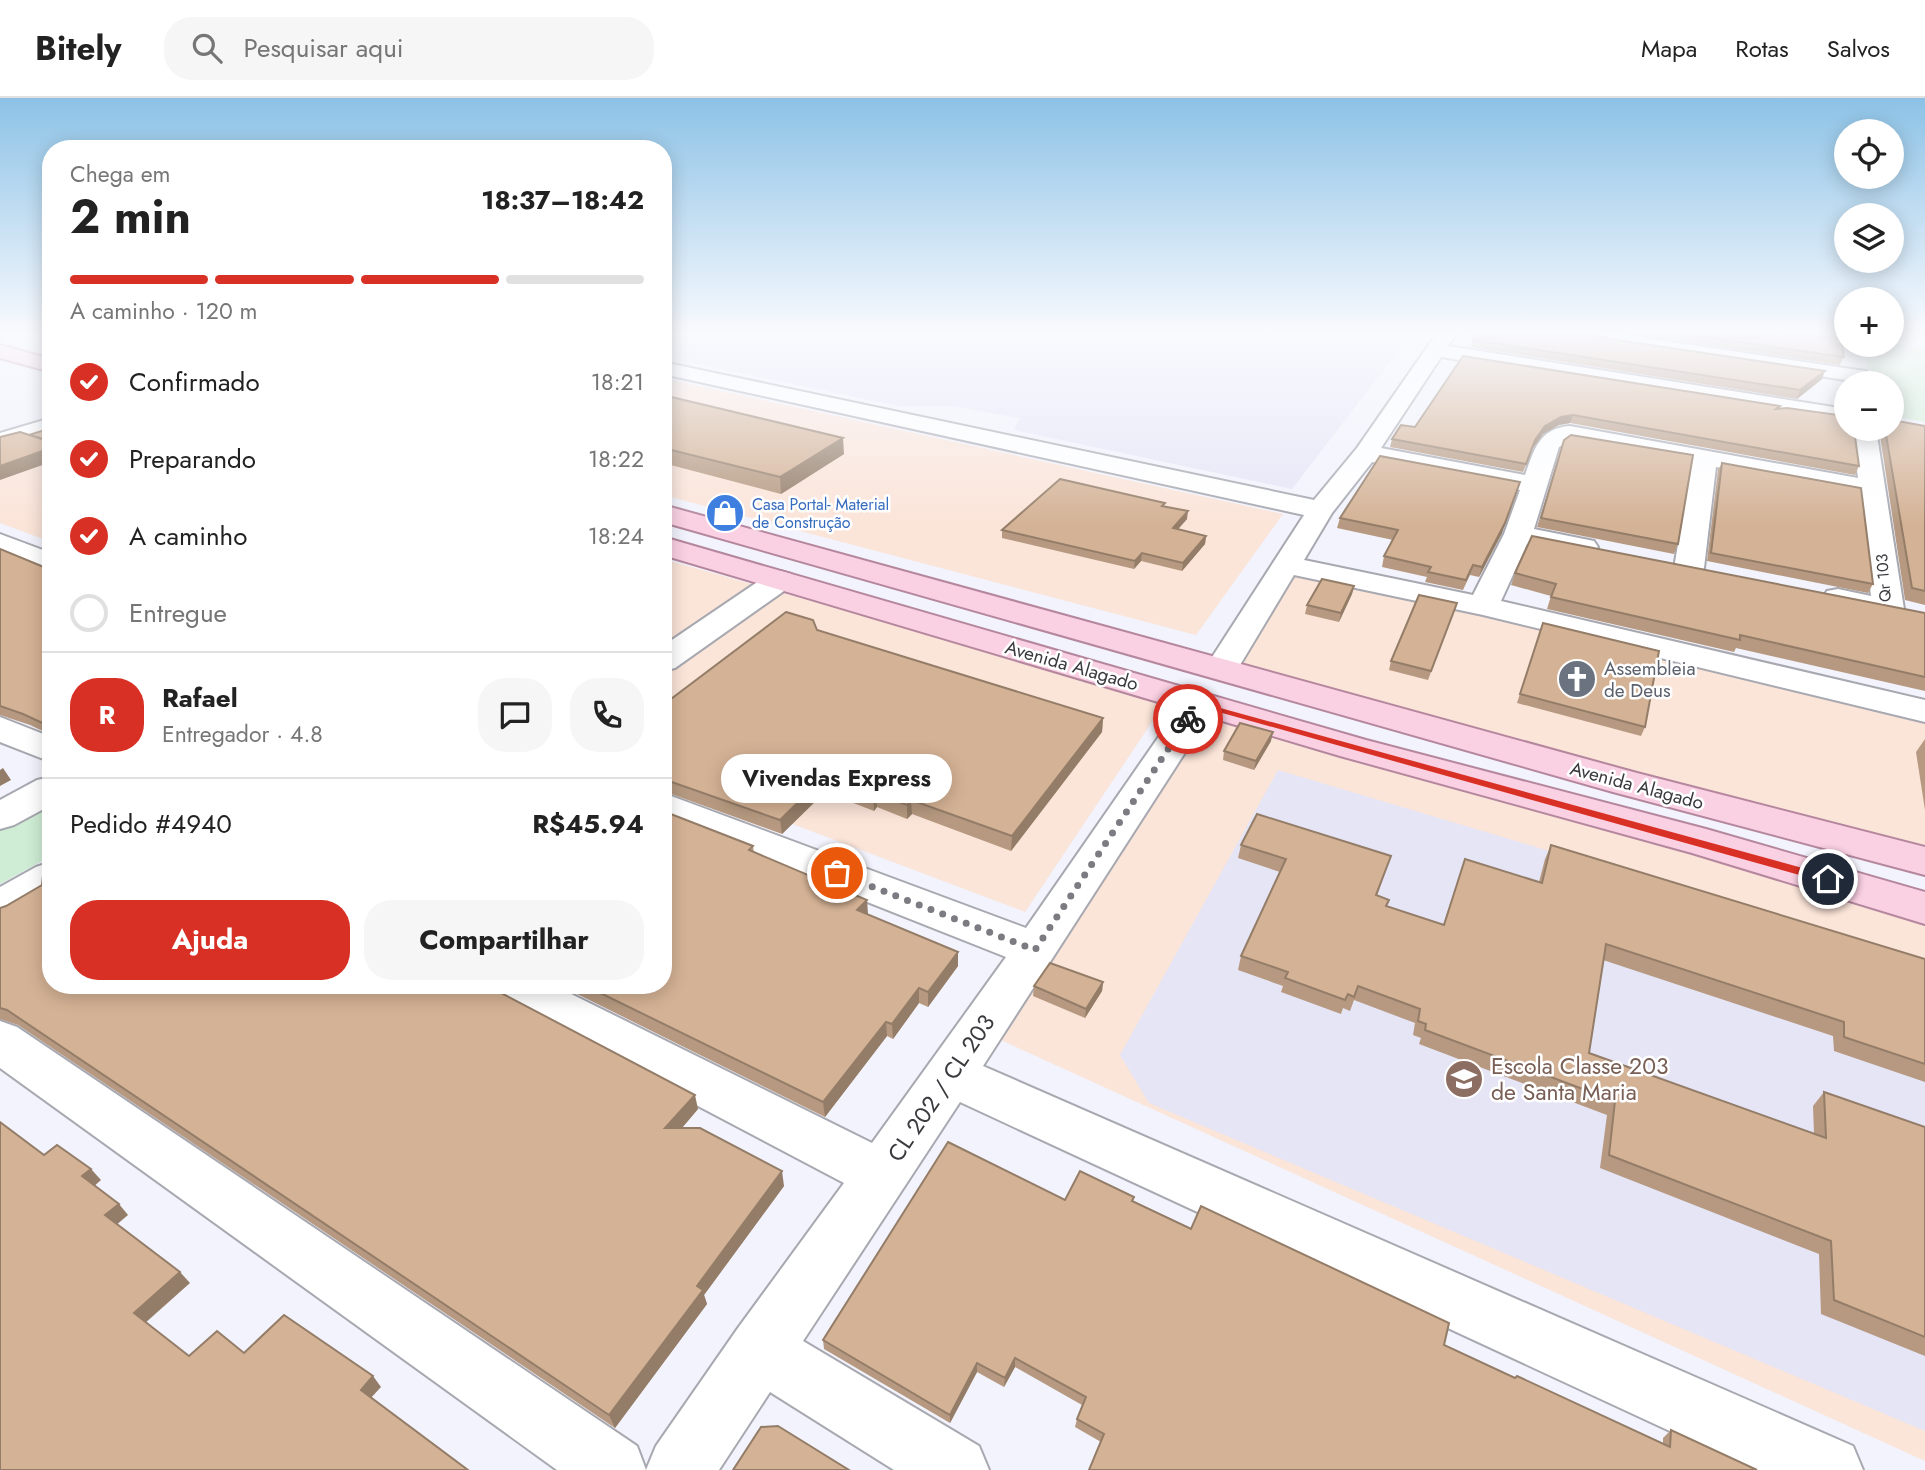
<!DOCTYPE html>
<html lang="pt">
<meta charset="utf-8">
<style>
:root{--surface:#fff;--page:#f6f6f6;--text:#222;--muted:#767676;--line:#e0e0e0;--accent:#d93025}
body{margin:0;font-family:Jost,sans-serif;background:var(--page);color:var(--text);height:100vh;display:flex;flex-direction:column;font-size:26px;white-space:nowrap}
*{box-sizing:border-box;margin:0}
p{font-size:23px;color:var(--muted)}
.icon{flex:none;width:38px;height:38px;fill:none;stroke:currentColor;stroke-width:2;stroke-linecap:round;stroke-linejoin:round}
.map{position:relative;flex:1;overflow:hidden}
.drawer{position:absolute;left:42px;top:42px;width:630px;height:854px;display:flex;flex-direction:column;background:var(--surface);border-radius:28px;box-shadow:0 4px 18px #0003}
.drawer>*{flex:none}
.tools{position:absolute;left:1834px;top:21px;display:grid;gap:14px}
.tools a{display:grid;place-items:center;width:70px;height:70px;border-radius:50%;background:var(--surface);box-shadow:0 4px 18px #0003;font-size:35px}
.pin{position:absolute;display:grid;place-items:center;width:60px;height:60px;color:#fff;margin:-30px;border:4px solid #fff;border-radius:50%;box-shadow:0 2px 7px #0007}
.courier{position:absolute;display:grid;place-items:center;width:70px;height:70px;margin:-35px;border:5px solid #d93025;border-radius:50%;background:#fff;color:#222;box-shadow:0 2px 9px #0007}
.bubble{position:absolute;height:49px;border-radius:24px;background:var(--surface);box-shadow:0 4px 18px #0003;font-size:23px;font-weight:700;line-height:49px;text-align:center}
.summary em{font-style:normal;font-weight:700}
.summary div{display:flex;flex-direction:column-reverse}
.summary{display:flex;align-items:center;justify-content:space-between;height:119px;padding:0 28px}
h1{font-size:46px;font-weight:700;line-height:52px}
.bar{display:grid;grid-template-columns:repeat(4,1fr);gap:10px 7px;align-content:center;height:84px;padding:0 28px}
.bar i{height:9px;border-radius:5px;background:var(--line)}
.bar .selected{background:var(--accent)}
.bar p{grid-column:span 4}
.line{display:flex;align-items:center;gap:18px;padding:0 28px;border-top:2px solid var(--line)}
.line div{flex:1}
.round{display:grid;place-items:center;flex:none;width:74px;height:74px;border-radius:28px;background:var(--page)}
ol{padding:0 28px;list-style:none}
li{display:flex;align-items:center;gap:21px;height:77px}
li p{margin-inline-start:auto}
li .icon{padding:7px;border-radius:50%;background:var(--accent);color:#fff;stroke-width:4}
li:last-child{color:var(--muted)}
li i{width:38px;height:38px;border:4px solid var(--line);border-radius:50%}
.button{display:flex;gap:14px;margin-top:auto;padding:14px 28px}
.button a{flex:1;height:80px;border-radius:28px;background:var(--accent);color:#fff;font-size:28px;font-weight:700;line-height:80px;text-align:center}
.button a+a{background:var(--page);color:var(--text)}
header{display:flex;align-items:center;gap:42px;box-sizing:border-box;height:98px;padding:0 35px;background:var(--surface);border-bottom:2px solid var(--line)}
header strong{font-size:33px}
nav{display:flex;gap:38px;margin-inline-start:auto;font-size:24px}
.search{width:490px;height:63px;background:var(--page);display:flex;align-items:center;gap:18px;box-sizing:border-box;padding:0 24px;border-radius:28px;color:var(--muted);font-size:26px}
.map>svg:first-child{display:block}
.commercial{fill:#fbe4d8}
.built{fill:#e5e5f6}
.green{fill:#cfedd4}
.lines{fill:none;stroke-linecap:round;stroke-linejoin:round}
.minor-casing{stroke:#a7a8b0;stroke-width:4}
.major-casing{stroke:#b5879e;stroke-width:4}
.minor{fill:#fff;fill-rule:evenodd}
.major{fill:#fad0e3;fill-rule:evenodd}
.wall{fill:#b69980}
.shaded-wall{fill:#947d68}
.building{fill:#d4b295;stroke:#947d68;stroke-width:2}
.route{fill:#d93025}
.done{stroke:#7b7b81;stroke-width:7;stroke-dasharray:0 12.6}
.labels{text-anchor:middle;stroke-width:5;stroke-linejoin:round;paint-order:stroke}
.far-shop-label{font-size:16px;fill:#366cbe;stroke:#fff;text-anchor:start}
.far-street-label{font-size:16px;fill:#3b3b3f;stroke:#fff}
.street-label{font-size:19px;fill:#3b3b3f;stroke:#fff}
.worship-label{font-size:19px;fill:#5b616d;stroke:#fff;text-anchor:start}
.near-education-label{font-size:23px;fill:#785e54;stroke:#fff;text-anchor:start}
.near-street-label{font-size:23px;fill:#3b3b3f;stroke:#fff}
</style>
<header>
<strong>Bitely</strong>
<div class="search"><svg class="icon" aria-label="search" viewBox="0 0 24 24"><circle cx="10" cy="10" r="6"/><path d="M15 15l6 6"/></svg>Pesquisar aqui</div>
<nav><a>Mapa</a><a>Rotas</a><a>Salvos</a></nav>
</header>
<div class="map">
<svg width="1925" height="1372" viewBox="0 0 1925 1372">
<rect width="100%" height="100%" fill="#f2f3fc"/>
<!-- commercial -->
<g class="commercial">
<polygon points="663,280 1283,416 1196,537 663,397"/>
<polygon points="51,329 51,444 0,425 0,346"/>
<polygon points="663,461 1166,603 1025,814 663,677"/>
<polygon points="1287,467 1925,618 1925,765 1222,570"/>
<polygon points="1199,605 1925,817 1925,1363 981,933"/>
</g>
<!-- built -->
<g class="built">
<polygon points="663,235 1412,235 1292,391 1014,332 1020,320 953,308 899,308 663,259"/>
<polygon points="1278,672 1925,865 1925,1333 1149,1005 1120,957"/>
</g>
<!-- green -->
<g class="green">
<polygon points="1892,245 1925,250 1925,324 1892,318 1892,285 1871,285 1863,247"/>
<polygon points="51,699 51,758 0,786 0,726"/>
</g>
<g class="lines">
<defs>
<g id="minor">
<path d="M1437 235H1457L1448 248 1846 311V325L1441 259 1381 350 1525 377C1534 352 1539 330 1570 328L1858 380 1852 331H1876L1904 511 1899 518C1877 523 1849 512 1827 507L1823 500 1827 493 1838 491 1871 498 1859 396 1716 369 1704 470 1699 476 1689 479 1679 476 1674 470 1692 364 1570 343 1559 349 1534 431 1594 443 1598 449 1594 455 1584 458 1527 446 1501 503 1925 602V624L1483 517 1294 477 1234 577 1222 580 1210 577 1205 570 1304 417 663 276V264L1314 402 1357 350ZM1372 364 1520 392 1504 436 1473 497 1304 462 1332 415Z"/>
<polygon points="1586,235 1612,235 1858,272 1866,273 1869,278 1866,283 1858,284 1608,246 1591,242"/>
<polygon points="51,320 51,335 0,350 0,335"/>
<polygon points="0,436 51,455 51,474 0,455"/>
<polygon points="780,473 791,476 795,482 791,488 675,570 663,573 663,548 769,476"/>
<polygon points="1199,594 1211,598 1217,605 983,968 1853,1348 1863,1372 1754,1372 960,1004 803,1243 979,1348 989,1372 894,1372 770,1294 719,1372 557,1372 0,970 0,923 17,929 637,1348 646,1372 656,1348 738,1230 844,1085 493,900 487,887 553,887 872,1045 1006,859 663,723 663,695 1026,830 1187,598"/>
<polygon points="0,619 51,639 51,664 0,644"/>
<polygon points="51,679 51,707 14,727 0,731 0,702 37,682"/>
<polygon points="51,764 51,799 15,820 0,825 0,789 36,769"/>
</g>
<g id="major">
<polygon points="0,247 51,261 51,274 0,260"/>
<polygon points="663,407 1637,675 1925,749 1925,777 1613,694 663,424"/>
<polygon points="663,439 1366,642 1706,731 1925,794 1925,826 1692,755 1340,658 663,457"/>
</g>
</defs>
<!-- minor casing -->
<use href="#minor" class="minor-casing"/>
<!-- major casing -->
<use href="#major" class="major-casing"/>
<!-- minor -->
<use href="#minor" class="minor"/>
<!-- major -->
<use href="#major" class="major"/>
</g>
<!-- wall -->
<g class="wall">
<polygon points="1627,235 1840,235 1844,259 1840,267"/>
<polygon points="1593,237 1610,241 1822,281 1797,301 1471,249 1473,242"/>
<polygon points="1463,258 1780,308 1779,311 1859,368 1855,377 1570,325 1559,327 1543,336 1533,350 1523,374 1390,349 1392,341 1415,329"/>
<polygon points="663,297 844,356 781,396 663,365"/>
<polygon points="1925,328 1925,507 1905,502 1879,331"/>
<polygon points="1564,342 1678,446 1674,456 1537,429"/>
<polygon points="1722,365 1873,486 1868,495 1707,463 1718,372"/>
<polygon points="1164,408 1187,421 1178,431 1206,438 1205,446 1182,473 1141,463 1134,471 1002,440 1002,432"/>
<polygon points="1340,420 1502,435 1479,479 1470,477 1463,492 1425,484 1427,479 1382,469 1384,458 1393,442 1337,430"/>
<polygon points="0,451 51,472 51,637 30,627 0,617"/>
<polygon points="1515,475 1925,515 1925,593 1736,550 1734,554 1547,511 1551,498 1511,487"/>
<polygon points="1354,488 1352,496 1339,524 1305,516 1307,507"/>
<polygon points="1457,505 1428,582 1389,572 1391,563"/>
<polygon points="817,532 1103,620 1102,634 1011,753 912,716 907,721 877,709 874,713 825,694 782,736 663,693 663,607"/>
<polygon points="1540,534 1645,629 1641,638 1517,605"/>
<polygon points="1925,641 1925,712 1916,654"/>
<polygon points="1271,643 1254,672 1223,662 1224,653"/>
<polygon points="1241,747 1391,758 1377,798 1387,808 1443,827 1465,761 1539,784 1545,761 1551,747 1925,861 1925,984 1834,953 1833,938 1603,862 1589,955 1814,1036 1813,1008 1824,994 1925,1029 1925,1258 1821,1216 1819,1156 1600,1070 1607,1017 1419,946 1421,940 1413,937 1415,925 1354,902 1350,913 1343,910 1341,916 1281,894 1283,888 1238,872 1241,858 1280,774 1238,760"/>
<polygon points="753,748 754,755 867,816 958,868 928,909 919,905 893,941 887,938 825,1019 559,887 663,887"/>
<polygon points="0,810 487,888 698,1011 682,1030 784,1088 704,1197 707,1206 615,1330 18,927 0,921"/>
<polygon points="1103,884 1102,893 1085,920 1033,898 1034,888"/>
<polygon points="1065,1102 1133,1103 1515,1280 1663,1346 1663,1340 1671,1332 1757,1372 1101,1344 1075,1329 1077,1321 1082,1307 1015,1269 1004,1289 977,1274 950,1325 824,1251 823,1242"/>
</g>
<!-- shaded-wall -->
<g class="shaded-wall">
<polygon points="1825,273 1822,281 1797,301 1800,292"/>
<polygon points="1573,317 1570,325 1559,327 1543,336 1533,350 1523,374 1535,342 1545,328 1561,319"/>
<polygon points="843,340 844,356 781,396 780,379"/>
<polygon points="51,350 51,364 0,382 0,368"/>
<polygon points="1520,384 1502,435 1479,479 1482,469"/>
<polygon points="1188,413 1187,421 1172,438 1173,430"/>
<polygon points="1206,438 1205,446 1182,473 1183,465"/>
<polygon points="1142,455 1141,463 1134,471 1135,463"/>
<polygon points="1354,488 1352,496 1339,524 1341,515"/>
<polygon points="1103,620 1102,634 1011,753 1012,738"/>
<polygon points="1273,634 1271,643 1254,672 1256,663"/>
<polygon points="3,670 11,682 0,688 0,672"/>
<polygon points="823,680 825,694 782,736 780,722"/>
<polygon points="876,695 877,709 874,713 873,699"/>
<polygon points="911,702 912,716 907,721 907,707"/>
<polygon points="867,802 868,816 857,812"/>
<polygon points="958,854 958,868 928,909 928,894"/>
<polygon points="1103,884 1102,893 1085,920 1086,911"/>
<polygon points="919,890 919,905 893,941 892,926"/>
<polygon points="886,924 887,938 825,1019 823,1004"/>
<polygon points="695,997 698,1011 669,1045 665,1030"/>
<polygon points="91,1071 101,1082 92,1090 82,1078"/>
<polygon points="782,1073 784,1088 704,1197 707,1206 615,1330 609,1317 697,1188"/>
<polygon points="119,1106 128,1117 115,1128 105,1117"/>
<polygon points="180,1174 190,1185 144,1226 134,1215"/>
<polygon points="1015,1260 1015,1269 1004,1289 1005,1280"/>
<polygon points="977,1265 977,1274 950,1325 950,1317"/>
<polygon points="373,1278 381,1289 369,1302 361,1292"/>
</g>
<!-- building -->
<g class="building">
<polygon points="1477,235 1591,235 1593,237 1610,241 1825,273 1800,292 1473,242"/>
<polygon points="1679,235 1840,235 1844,259"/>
<polygon points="1463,258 1780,308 1776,311 1787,310 1846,318 1846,331 1854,331 1859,368 1573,317 1561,319 1545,328 1535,342 1526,366 1392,341 1401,327 1415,329"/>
<polygon points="663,297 843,340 780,379 663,350"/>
<polygon points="1892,322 1925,328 1925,493 1912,490 1885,331 1892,331"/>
<polygon points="51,330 51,343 29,337"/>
<polygon points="20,334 51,344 51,350 0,368 0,339"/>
<polygon points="1571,337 1693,357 1678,446 1541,420 1564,342"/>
<polygon points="1380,358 1520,384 1505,425 1482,469 1473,467 1466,482 1428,474 1431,469 1384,458 1398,432 1340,420"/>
<polygon points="1722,365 1861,390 1873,486 1711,455"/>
<polygon points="1060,381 1165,405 1162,408 1188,413 1173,430 1206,438 1183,465 1142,455 1135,463 1002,432"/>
<polygon points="1532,438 1925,515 1925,579 1740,537 1740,542 1551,499 1556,486 1515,475"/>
<polygon points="0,451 51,472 51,629 23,616 0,608"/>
<polygon points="1322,481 1354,488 1341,515 1307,507"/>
<polygon points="1419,497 1457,505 1431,573 1391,563"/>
<polygon points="786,514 813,522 817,532 1103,620 1012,738 911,702 907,707 876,695 873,699 823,680 780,722 663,681 663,607"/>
<polygon points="1543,525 1659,553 1645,629 1520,596"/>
<polygon points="1240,625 1273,634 1256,663 1224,653"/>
<polygon points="663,713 753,748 749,752 867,802 857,812 958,854 928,894 919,890 892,926 886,924 823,1004 584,887 663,887"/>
<polygon points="1257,716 1391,758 1376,797 1389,802 1386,808 1444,827 1465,761 1542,785 1551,747 1925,861 1925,966 1844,939 1844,924 1606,846 1589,955 1826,1040 1824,994 1925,1029 1925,1239 1834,1202 1831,1143 1609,1057 1615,1003 1425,932 1426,926 1418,923 1420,911 1358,888 1354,899 1348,896 1345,902 1285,880 1288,874 1241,858 1286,761 1241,747"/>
<polygon points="51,764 51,887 486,887 695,997 665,1030 700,1030 782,1073 697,1188 703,1192 609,1317 7,912 0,910 0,810 6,808 42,787 44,768"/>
<polygon points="1050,865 1103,884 1086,911 1034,888"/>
<polygon points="0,1024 44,1057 57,1047 91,1071 82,1078 119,1106 105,1117 180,1174 134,1215 189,1258 217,1233 244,1255 284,1217 373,1278 361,1292 468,1372 0,1372"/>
<polygon points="948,1044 1065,1102 1080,1073 1134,1099 1132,1103 1191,1131 1201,1108 1449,1225 1444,1247 1515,1280 1517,1278 1670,1349 1671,1332 1757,1372 1089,1372 1104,1336 1077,1321 1086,1299 1015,1260 1005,1280 977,1265 950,1317 823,1242"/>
<polygon points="778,1328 849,1372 733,1372 761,1329"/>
</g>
<!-- sky -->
<linearGradient id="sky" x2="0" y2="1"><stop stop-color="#8cc2e6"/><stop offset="0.55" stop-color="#f9fafe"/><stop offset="1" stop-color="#f9fafe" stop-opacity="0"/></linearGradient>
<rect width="1925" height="427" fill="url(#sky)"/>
<!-- route -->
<polygon class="route" points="1195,603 1828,777 1834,781 1828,785 1201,609 1192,623 1184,623 1183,621"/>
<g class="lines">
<!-- done -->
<polyline class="done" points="837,775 1035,852 1188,621"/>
</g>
<!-- icons -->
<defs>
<symbol id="shop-disc" viewBox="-11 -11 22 22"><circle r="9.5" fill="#3f7fe0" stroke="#fff"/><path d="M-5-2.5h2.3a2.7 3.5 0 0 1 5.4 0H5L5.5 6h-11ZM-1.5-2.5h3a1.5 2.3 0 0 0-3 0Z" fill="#fff"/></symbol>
<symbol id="church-disc" viewBox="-11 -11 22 22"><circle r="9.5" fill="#6b7280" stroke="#fff"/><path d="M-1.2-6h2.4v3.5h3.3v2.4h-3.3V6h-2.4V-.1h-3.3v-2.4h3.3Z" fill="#fff"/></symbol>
<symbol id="school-disc" viewBox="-11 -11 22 22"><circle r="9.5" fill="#8d6e63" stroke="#fff"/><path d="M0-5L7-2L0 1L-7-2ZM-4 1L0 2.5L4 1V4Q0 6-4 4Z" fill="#fff"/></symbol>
</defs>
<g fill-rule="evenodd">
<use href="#shop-disc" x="703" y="393" width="44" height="44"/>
<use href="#church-disc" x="1555" y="559" width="44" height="44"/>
<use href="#school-disc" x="1442" y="959" width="44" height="44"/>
</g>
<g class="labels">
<!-- far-shop labels -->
<g class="far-shop-label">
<text x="752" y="412">Casa Portal- Material<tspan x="752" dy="18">de Construção</tspan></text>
</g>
<!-- far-street labels -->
<g class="far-street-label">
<text transform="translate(1883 480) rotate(-95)" y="6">Qr 103</text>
</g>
<!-- street labels -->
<g class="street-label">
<text transform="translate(1072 567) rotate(16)" y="7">Avenida Alagado</text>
<text transform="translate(1637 687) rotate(15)" y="7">Avenida Alagado</text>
</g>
<!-- worship labels -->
<g class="worship-label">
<text x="1604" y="577">Assembleia<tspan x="1604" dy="22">de Deus</tspan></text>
</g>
<!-- near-education labels -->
<g class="near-education-label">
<text x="1491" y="976">Escola Classe 203<tspan x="1491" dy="26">de Santa Maria</tspan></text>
</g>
<!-- near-street labels -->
<g class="near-street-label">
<text transform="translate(941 990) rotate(-56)" y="8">CL 202 / CL 203</text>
</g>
</g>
</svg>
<div class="tools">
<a><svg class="icon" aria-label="locate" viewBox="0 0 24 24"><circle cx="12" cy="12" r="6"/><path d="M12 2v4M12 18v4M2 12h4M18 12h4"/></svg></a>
<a><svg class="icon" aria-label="layers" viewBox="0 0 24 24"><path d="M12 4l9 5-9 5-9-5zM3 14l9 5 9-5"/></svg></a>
<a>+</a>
<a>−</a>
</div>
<div class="pin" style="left:837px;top:775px;background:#ea580c"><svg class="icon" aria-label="bag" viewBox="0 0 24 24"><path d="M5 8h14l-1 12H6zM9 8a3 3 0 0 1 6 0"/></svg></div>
<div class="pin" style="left:1828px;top:781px;background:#1f2937"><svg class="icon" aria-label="home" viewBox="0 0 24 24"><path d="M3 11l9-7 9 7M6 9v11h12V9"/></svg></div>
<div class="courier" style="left:1188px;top:621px"><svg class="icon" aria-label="bike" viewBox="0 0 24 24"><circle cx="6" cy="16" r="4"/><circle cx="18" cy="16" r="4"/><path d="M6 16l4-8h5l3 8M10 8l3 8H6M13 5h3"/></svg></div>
<div class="bubble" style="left:721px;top:656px;width:231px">Vivendas Express</div>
<section class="drawer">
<div class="summary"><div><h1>2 min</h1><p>Chega em</p></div><em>18:37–18:42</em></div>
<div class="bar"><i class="selected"></i><i class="selected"></i><i class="selected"></i><i></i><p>A caminho · 120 m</p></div>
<ol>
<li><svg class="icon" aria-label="check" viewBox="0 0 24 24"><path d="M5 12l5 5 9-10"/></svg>Confirmado<p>18:21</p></li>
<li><svg class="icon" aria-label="check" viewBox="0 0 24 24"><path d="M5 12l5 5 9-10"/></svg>Preparando<p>18:22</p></li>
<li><svg class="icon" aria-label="check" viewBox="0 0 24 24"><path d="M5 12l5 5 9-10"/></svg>A caminho<p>18:24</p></li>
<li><i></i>Entregue</li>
</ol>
<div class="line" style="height:126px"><b class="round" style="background:var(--accent);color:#fff">R</b><div><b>Rafael</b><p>Entregador · 4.8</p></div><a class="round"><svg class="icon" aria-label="chat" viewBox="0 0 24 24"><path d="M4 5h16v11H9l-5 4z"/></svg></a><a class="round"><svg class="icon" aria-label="phone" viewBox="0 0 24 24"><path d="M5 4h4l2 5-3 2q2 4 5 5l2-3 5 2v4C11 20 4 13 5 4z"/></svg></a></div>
<div class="line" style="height:91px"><div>Pedido #4940</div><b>R$45.94</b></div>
<div class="button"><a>Ajuda</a><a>Compartilhar</a></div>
</section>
</div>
